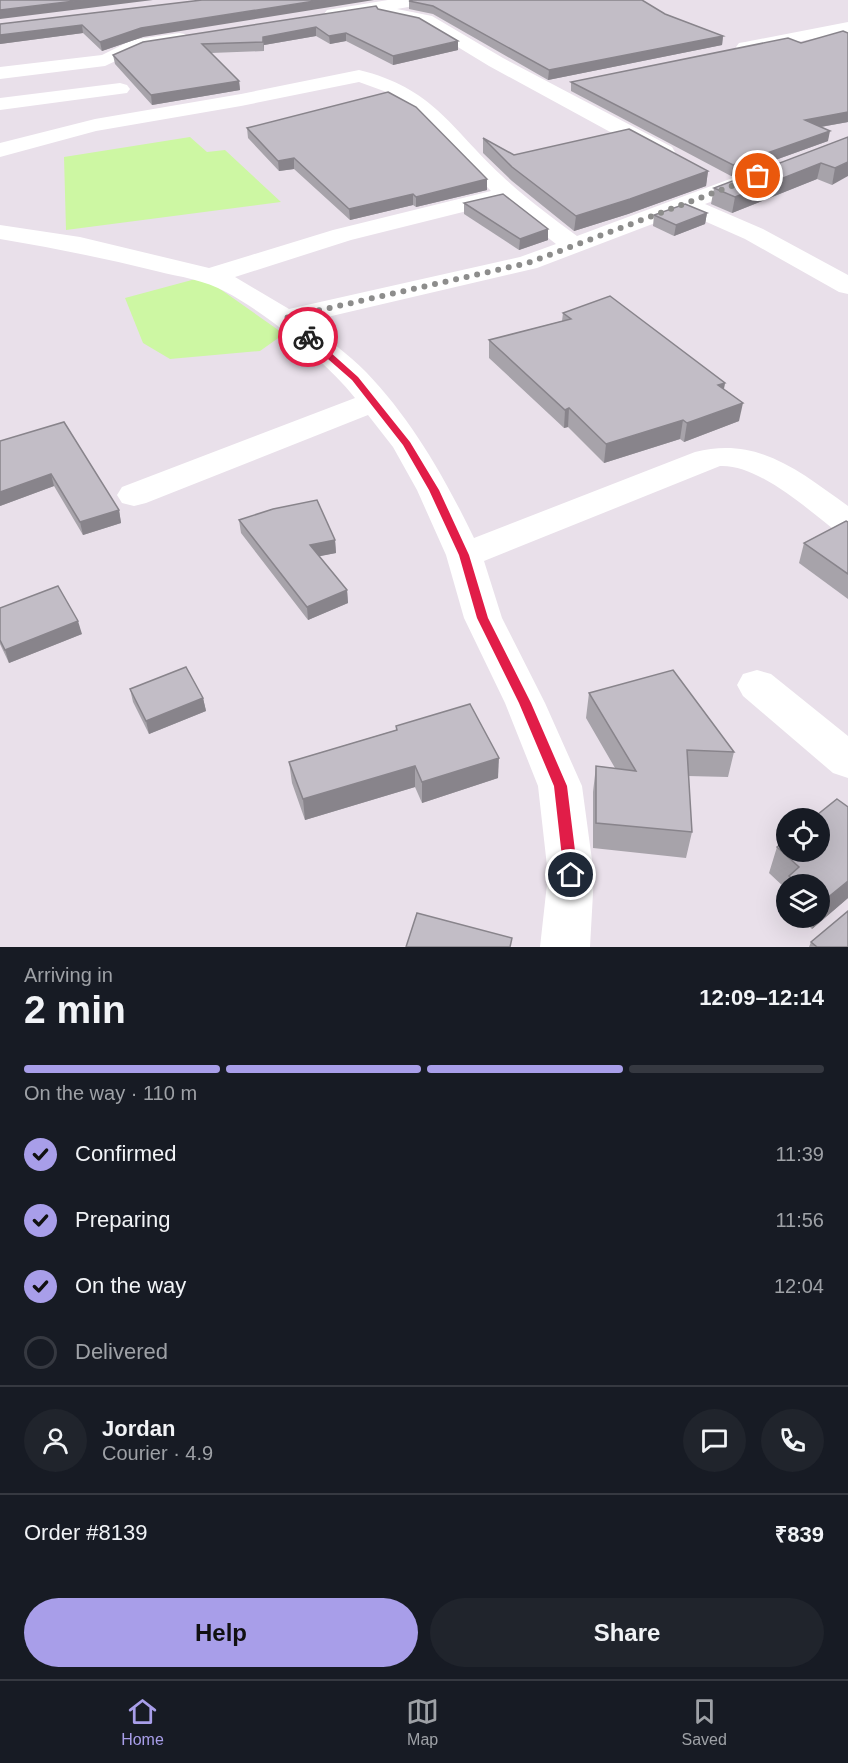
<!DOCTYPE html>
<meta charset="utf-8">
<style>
:root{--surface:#171b24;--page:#20242c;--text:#f1f3f6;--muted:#9ea1a6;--line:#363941;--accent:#a89ee9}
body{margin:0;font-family:Arial,sans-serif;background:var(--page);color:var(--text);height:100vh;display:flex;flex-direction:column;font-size:22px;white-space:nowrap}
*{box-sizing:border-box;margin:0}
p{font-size:20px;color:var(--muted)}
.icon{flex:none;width:33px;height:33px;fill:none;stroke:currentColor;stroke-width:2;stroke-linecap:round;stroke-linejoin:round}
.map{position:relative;height:947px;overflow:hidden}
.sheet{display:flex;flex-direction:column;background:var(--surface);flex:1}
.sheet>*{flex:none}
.tools{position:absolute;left:776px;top:808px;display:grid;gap:12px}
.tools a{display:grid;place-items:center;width:54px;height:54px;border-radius:50%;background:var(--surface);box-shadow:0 6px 24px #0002;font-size:30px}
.pin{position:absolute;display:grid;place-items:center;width:51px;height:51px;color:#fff;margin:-26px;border:3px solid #fff;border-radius:50%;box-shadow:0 2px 6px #0007}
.courier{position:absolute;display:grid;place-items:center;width:60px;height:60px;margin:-30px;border:4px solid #e11d48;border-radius:50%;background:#fff;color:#222;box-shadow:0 2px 8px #0007}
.overview em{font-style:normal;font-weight:600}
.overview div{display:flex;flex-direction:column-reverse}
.overview{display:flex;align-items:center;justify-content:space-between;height:102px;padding:0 24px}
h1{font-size:39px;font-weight:600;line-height:45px}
.bar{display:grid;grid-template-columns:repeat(4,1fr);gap:9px 6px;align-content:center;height:72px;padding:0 24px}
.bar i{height:8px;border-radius:4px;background:var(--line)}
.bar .active{background:var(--accent)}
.bar p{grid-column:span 4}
.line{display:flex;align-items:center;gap:15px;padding:0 24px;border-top:2px solid var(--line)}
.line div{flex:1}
.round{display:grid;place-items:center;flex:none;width:63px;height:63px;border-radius:32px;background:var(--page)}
ol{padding:0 24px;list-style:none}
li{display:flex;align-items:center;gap:18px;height:66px}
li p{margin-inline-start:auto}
li .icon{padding:6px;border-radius:50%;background:var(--accent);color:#111;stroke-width:4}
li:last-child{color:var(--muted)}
li i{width:33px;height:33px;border:3px solid var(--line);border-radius:50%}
.button{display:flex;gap:12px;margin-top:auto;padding:12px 24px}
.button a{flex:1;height:69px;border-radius:36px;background:var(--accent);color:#111;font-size:24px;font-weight:600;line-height:69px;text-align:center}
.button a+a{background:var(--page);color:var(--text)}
.tab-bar{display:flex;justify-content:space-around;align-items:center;height:84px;border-top:2px solid var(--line);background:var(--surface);font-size:16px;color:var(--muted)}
.tab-bar a{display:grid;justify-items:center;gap:3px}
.tab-bar .active{color:var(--accent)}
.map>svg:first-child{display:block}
.water{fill:#cdf7a3}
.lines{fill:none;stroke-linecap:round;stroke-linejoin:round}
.minor{fill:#fff;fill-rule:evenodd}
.wall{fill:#a7a3aa}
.shaded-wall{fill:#88848b}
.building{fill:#c2bdc6;stroke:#88848b;stroke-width:1.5}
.route{fill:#e11d48}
.done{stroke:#8d8d8c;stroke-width:6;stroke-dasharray:0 10.8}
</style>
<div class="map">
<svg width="848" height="947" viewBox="0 0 848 947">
<rect width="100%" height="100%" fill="#e9e0ea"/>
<!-- water -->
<g class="water">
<polygon points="190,137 207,152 225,150 281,202 66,230 64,157"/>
<polygon points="203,277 284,334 260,351 170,359 143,343 125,298"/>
</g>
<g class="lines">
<!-- minor -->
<g class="minor">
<polygon points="388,0 427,0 425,4 397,9 432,16 503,58 672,147 675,152 672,157 664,159 656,157 489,66 420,24 379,15 377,12 333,19 327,18 324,14 327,10 333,9"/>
<polygon points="848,22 848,32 745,52 739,51 736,47 739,43 745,42"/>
<polygon points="179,33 185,34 188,38 185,42 143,48 105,66 0,79 0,67 102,55 132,40"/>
<path d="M359 70C433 88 450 127 501 175 524 197 551 217 577 236L754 170 762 172 765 177 762 182 705 204 763 229 848 275V294L839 292 745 239 684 212 537 268 306 322C326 338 348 354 366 372 412 420 445 478 474 538L695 452C758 436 799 471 848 506V534L836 531C807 509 758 464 720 466L484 561 502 618 545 703 582 786 594 875 590 947H540L548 875 538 786 505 703 464 618 446 555 417 490 393 447 368 415 146 503 134 506 122 503 117 495 122 487 355 398C328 363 266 313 226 292 205 280 180 277 156 271 104 258 53 248 0 239V225L80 237 209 268 333 230 491 191 409 106 392 94 359 82 241 106 96 131 0 157V143L95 119 241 94ZM503 202 556 244 520 257 289 309 235 277 351 240Z"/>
<polygon points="120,83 127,85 130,89 127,93 0,110 0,98"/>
<polygon points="757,670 771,674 848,736 848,778 833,773 743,696 737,685 743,674"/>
</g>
</g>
<!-- wall -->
<g class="wall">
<polygon points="202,0 143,37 102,51 83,33 0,44 0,24"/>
<polygon points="409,1 665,14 723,36 722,45 548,80 433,14 409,9"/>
<polygon points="378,9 458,50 393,65 346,41 330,44 316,36 264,45 264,51 211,53 239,81 240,90 152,105 115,64 113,55"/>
<polygon points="848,33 848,122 821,127 828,141 731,176 571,91 571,82 801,43"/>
<polygon points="247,128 487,190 416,207 413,205 350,220 294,169 279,171 248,138"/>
<polygon points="848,137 832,185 817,179 732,213 711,204 714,188"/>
<polygon points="483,138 514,155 708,171 706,186 628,214 574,231 512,181 483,153"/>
<polygon points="464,203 548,240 519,250 464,214"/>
<polygon points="707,213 705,224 674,236 653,226 654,215"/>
<polygon points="563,313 725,383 724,389 739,421 684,442 680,439 604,463 568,427 564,428 489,358 489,340 562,321"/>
<polygon points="0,441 119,510 121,523 83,535 54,486 0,506"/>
<polygon points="239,520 335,540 336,553 319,556 347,590 348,603 308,620 241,533"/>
<polygon points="848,522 848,599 799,563 804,543"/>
<polygon points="0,608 82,634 9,663 0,644"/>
<polygon points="130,689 203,698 206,711 149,734 133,702"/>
<polygon points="589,693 734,752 728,777 688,776 692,832 686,858 593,848 593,792 596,766 615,768 586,718"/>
<polygon points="396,726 498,778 422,803 415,787 305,820 292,783 289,762 396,730"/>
<polygon points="777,847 848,898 812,929 800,918 819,918 819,885 786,885 786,906 781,901 785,888 769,873"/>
<polygon points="811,942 848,947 809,947"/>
</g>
<!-- shaded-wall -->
<g class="shaded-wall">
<polygon points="83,0 153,0 0,19 0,10"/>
<polygon points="321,0 374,0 143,37 102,51 100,42 141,28"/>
<polygon points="82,25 83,33 0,44 0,35"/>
<polygon points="316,27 316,36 264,45 264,51 263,37"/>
<polygon points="346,33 346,41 330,44 329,36"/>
<polygon points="723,36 722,45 548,80 549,70"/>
<polygon points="458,41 458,50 393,65 393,56"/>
<polygon points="239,81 240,90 152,105 151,95"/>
<polygon points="848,112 848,122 803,130 805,120"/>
<polygon points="830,131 828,141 731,176 733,165"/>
<polygon points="294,158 294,169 279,171 278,161"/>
<polygon points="848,162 848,176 832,185 835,168"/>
<polygon points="821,163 817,179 732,213 735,197"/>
<polygon points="708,171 706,186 628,214 574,231 576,216"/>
<polygon points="487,179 487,190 416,207 416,197"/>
<polygon points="413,194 413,205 350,220 349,209"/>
<polygon points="707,213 705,224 674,236 676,225"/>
<polygon points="548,229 548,240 519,250 520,239"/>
<polygon points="725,383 721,401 718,385"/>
<polygon points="743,403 739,421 684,442 687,423"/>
<polygon points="569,408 568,427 564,428 565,410"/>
<polygon points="683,420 680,439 604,463 606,444"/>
<polygon points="51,474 54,486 0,506 0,492"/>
<polygon points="119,510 121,523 83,535 80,522"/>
<polygon points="335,540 336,553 311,558 310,545"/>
<polygon points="347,590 348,603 308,620 307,607"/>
<polygon points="78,621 82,634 9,663 5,650"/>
<polygon points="203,698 206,711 149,734 146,721"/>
<polygon points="499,758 498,778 422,803 422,782"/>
<polygon points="415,766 415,787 305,820 303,799"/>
<polygon points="848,881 848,898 812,929 816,918 819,918 819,908 821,903"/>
</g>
<!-- building -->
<g class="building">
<polygon points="0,0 83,0 0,10"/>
<polygon points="202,0 321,0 141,28 100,42 82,25 0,35 0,24"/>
<polygon points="413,0 642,0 665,14 723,36 549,70 433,6 409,1"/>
<polygon points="376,6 378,9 419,18 458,41 393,56 346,33 329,36 316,27 263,37 263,42 202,44 239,81 151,95 113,55 143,42"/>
<polygon points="843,31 848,33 848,112 805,120 830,131 733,165 571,82 788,38 801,43"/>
<polygon points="388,92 416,107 487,179 416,197 413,194 349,209 294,158 278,161 247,128"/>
<polygon points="629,129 708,171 630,199 576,216 512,167 483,138 514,155"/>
<polygon points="848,137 848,162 835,168 821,163 735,197 714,188"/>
<polygon points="503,194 548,229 520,239 464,203"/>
<polygon points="685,204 707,213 676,225 654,215"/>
<polygon points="610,296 725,383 718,385 743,403 687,423 683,420 606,444 569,408 565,410 489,340 571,319 563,313"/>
<polygon points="64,422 119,510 80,522 51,474 0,492 0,441"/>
<polygon points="317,500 335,540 310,545 347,590 307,607 239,520 273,509"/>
<polygon points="846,521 848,522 848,574 804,543"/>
<polygon points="58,586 78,621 5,650 0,640 0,608"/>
<polygon points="186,667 203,698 146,721 130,689"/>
<polygon points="673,670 734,752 687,750 692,832 596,823 596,766 636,771 589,693"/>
<polygon points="470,704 499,758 422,782 415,766 303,799 289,762 397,730 396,726"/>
<polygon points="837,799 848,807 848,881 821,903 819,902 819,885 800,885 789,876 799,867 777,847 786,840 786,852 819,852 819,819 812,819"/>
<polygon points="848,911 848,947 817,947 811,942"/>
<polygon points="417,913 512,938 510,947 406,947"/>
</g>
<!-- route -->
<polygon class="route" points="305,335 311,335 358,377 410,442 439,490 469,555 488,618 531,703 567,786 578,875 576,880 566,880 564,875 554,786 519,703 477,618 459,555 429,490 403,445 352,380 305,339"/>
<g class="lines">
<!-- done -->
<polyline class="done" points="308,337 285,318 528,263 758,176"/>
</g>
</svg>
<div class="tools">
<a><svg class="icon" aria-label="locate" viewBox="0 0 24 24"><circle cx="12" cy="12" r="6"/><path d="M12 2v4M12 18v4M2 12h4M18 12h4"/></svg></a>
<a><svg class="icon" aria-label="layers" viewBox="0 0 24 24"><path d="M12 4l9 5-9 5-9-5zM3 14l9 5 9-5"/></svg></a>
</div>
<div class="pin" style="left:758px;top:176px;background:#ea580c"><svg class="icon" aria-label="bag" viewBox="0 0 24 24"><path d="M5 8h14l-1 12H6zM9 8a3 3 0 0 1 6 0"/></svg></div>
<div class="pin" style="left:571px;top:875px;background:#1f2937"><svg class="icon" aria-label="home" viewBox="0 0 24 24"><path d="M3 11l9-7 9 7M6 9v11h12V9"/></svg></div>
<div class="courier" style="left:308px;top:337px"><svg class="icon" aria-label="bike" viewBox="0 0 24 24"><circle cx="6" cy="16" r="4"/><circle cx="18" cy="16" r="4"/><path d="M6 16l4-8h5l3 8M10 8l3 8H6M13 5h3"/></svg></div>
</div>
<section class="sheet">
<div class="overview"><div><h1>2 min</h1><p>Arriving in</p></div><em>12:09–12:14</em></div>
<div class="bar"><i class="active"></i><i class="active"></i><i class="active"></i><i></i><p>On the way · 110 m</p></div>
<ol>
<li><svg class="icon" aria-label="check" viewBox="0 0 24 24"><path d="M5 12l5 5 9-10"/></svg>Confirmed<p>11:39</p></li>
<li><svg class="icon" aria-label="check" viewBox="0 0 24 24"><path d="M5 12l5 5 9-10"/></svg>Preparing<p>11:56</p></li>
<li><svg class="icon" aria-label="check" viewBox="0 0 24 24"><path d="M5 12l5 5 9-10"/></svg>On the way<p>12:04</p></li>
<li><i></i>Delivered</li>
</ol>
<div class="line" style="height:108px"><a class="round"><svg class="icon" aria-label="person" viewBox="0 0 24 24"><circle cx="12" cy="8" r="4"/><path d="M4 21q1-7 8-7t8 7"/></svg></a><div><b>Jordan</b><p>Courier · 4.9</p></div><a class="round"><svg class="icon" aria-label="chat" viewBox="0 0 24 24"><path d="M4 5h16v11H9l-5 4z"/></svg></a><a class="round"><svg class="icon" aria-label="phone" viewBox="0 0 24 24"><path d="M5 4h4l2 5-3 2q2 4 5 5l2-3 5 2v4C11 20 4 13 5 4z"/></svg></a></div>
<div class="line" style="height:78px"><div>Order #8139</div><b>₹839</b></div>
<div class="button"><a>Help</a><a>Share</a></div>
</section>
<nav class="tab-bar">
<a class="active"><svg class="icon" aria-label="home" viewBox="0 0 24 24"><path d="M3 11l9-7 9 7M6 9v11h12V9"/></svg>Home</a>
<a><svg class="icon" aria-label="map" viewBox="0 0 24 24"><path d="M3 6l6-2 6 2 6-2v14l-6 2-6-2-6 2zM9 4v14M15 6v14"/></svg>Map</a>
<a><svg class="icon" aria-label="saved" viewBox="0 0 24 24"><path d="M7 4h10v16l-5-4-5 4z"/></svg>Saved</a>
</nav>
